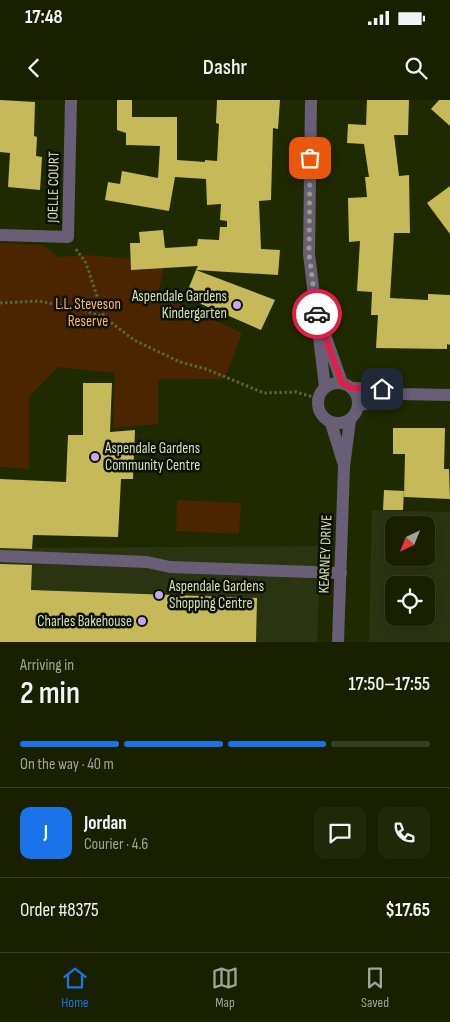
<!DOCTYPE html>
<meta charset="utf-8">
<style>
:root{--surface:#182000;--page:#21280a;--text:#f1f3f6;--muted:#9fa399;--line:#363e22;--accent:#1a73e8}
body{margin:0;font-family:"Sofia Sans Condensed",sans-serif;background:var(--page);color:var(--text);height:100vh;display:flex;flex-direction:column;font-size:19px;white-space:nowrap}
*{box-sizing:border-box;margin:0}
p{font-size:16px;color:var(--muted)}
.icon{flex:none;width:28px;height:28px;fill:none;stroke:currentColor;stroke-width:2;stroke-linecap:round;stroke-linejoin:round}
.map{position:relative;height:542px;overflow:hidden}
.side{display:flex;flex-direction:column;background:var(--surface);flex:1}
.side>*{flex:none}
.needle{width:32px;rotate:223deg}
.tools{position:absolute;left:385px;top:416px;display:grid;gap:10px}
.tools a{display:grid;place-items:center;width:50px;height:50px;border-radius:10px;background:var(--surface);box-shadow:0 2px 12px #0003,0 0 0 1px var(--line);font-size:25px}
.pin{position:absolute;display:grid;place-items:center;width:42px;height:42px;color:#fff;margin:-21px;border-radius:10px;box-shadow:0 2px 8px #0006}
.courier{position:absolute;display:grid;place-items:center;width:50px;height:50px;margin:-25px;border:4px solid #e11d48;border-radius:50%;background:#fff;color:#222;box-shadow:0 1px 6px #0007}
.head em{font-style:normal;font-weight:600}
.head div{display:flex;flex-direction:column-reverse}
.head{display:flex;align-items:center;justify-content:space-between;height:85px;padding:0 20px}
h1{font-size:32px;font-weight:600;line-height:38px}
.bar{display:grid;grid-template-columns:repeat(4,1fr);gap:8px 5px;align-content:center;height:60px;padding:0 20px}
.bar i{height:6px;border-radius:4px;background:var(--line)}
.bar .selected{background:var(--accent)}
.bar p{grid-column:span 4}
.line{display:flex;align-items:center;gap:12px;padding:0 20px;border-top:1px solid var(--line)}
.line div{flex:1}
.round{display:grid;place-items:center;flex:none;width:52px;height:52px;border-radius:10px;background:var(--page)}
.status{display:flex;justify-content:space-between;align-items:center;height:35px;padding:0 25px;background:var(--surface);direction:ltr}
.status svg{height:14px;fill:currentColor}
header{display:flex;justify-content:space-between;align-items:center;height:65px;padding:0 20px;background:var(--surface);font-size:22px;font-weight:600}
.tab-bar{display:flex;justify-content:space-around;align-items:center;height:70px;border-top:1px solid var(--line);background:var(--surface);font-size:14px;color:var(--muted)}
.tab-bar a{display:grid;justify-items:center;gap:2px}
.tab-bar .selected{color:var(--accent)}
.map>svg:first-child{display:block}
.built{fill:#2b3411;fill-rule:evenodd}
.green{fill:#4a2500}
.building{fill:#c5b959}
.lines{fill:none;stroke-linecap:round;stroke-linejoin:round}
.path{stroke:#59633d;stroke-width:3;stroke-dasharray:2.5 2.5;stroke-linecap:butt}
.minor{stroke:#685f77;stroke-width:12}
.done{stroke:#96a07d;stroke-width:5;stroke-dasharray:0 9}
.route{stroke:#e11d48;stroke-width:6}
.poi-dot{fill:#c4a7f1;stroke:#0c1100;stroke-width:2}
.labels{text-anchor:middle;stroke-width:5;stroke-linejoin:round;paint-order:stroke}
.street-label{font-size:15px;fill:#d5dfc0;stroke:#0c1100}
.poi-label{font-size:15px;fill:#d5dfc0;stroke:#0c1100;text-anchor:end}
.park-label{font-size:15px;fill:#fdb473;stroke:#0c1100}
</style>
<div class="status"><b>17:48</b><svg viewBox="0 0 49 12"><path d="M0 12V9h3v3zM5 12V6h3v6zM10 12V3h3v9zM15 12V0h3v12zM26 1h20v11H26zM47 4h2v5h-2z"/></svg></div>
<header><svg class="icon" aria-label="back" viewBox="0 0 24 24"><path d="M15 5l-7 7 7 7"/></svg>Dashr<svg class="icon" aria-label="search" viewBox="0 0 24 24"><circle cx="10" cy="10" r="6"/><path d="M15 15l6 6"/></svg></header>
<div class="map">
<svg width="450" height="542" viewBox="0 0 450 542">
<rect width="100%" height="100%" fill="#202a00"/>
<!-- built -->
<g class="built">
<path d="M372 410 450 412V542H369ZM394 425H426V458H394ZM394 485H426V518H394Z"/>
<polygon points="321,446 317,542 0,542 0,448"/>
</g>
<!-- green -->
<g class="green">
<polygon points="0,143 43,145 59,157 86,155 165,162 158,194 242,233 228,271 221,279 158,279 158,324 113,328 115,273 58,267 29,297 29,369 0,367"/>
<polygon points="177,400 241,403 239,434 176,431"/>
</g>
<!-- building -->
<g class="building">
<polygon points="0,0 35,2 34,36 37,37 36,56 42,57 40,90 8,87 10,53 0,52"/>
<polygon points="117,0 132,0 132,17 177,17 177,60 205,62 205,60 217,61 219,24 216,23 217,0 280,0 278,29 273,28 271,100 259,101 261,149 280,150 278,175 196,170 198,166 131,170 130,143 140,143 139,132 163,130 165,148 197,146 198,139 219,140 220,127 227,127 227,121 220,120 221,104 207,105 206,79 175,77 169,111 105,100 108,82 120,84 122,71 158,78 160,46 126,45 126,33 117,30"/>
<polygon points="367,0 409,0 408,35 394,35 399,76 409,75 410,133 394,133 390,198 428,200 428,194 450,195 450,245 447,244 447,249 376,248 378,215 371,215 372,192 357,191 360,141 349,142 348,98 367,97 365,77 369,77 364,44 347,43 348,24 366,25"/>
<polygon points="439,0 450,0 450,26 431,9"/>
<polygon points="450,86 450,134 427,103"/>
<polygon points="196,170 275,200 261,230 185,197"/>
<polygon points="83,283 112,283 110,332 135,330 133,379 121,379 118,437 33,435 32,449 0,448 0,379 66,382 68,335 83,335"/>
<polygon points="393,328 445,328 444,369 449,369 450,399 404,397 405,354 393,354"/>
<polygon points="384,390 404,391 403,410 383,410"/>
<polygon points="0,464 32,465 31,490 257,498 256,542 0,542"/>
</g>
<g class="lines">
<!-- path -->
<g class="path">
<polyline points="76,149 86,163 104,217"/>
<polyline points="0,203 38,201 76,208 104,217 134,240 180,262 206,269 264,293 296,292 313,297"/>
</g>
<!-- minor -->
<g class="minor">
<polyline points="311,0 309,154 325,287"/>
<polyline points="0,135 68,137 71,0"/>
<polyline points="323,229 342,283"/>
<circle cx="338" cy="303" r="20"/>
<polyline points="352,288 382,289 400,294 450,295"/>
<polyline points="358,306 400,294"/>
<polyline points="331,323 343,362"/>
<polyline points="0,456 147,462 170,467 341,473"/>
<polyline points="338,542 344,367 350,320"/>
</g>
</g>
<g class="lines">
<!-- done -->
<polyline class="done" points="310,58 309,154 317,214"/>
<!-- route -->
<polyline class="route" points="317,214 342,283 352,288 382,289"/>
</g>
<!-- markers -->
<g class="poi-dot">
<circle cx="237" cy="205" r="5"/>
<circle cx="95" cy="357" r="5"/>
<circle cx="159" cy="495" r="5"/>
<circle cx="142" cy="521" r="5"/>
</g>
<g class="labels">
<!-- street labels -->
<g class="street-label">
<text transform="translate(53 87) rotate(-89)" y="5">JOELLE COURT</text>
<text transform="translate(325 454) rotate(-88)" y="5">KEARNEY DRIVE</text>
</g>
<!-- poi labels -->
<g class="poi-label">
<text x="227" y="201">Aspendale Gardens<tspan x="227" dy="17">Kindergarten</tspan></text>
<text x="105" y="353" text-anchor="start">Aspendale Gardens<tspan x="105" dy="17">Community Centre</tspan></text>
<text x="169" y="491" text-anchor="start">Aspendale Gardens<tspan x="169" dy="17">Shopping Centre</tspan></text>
<text x="132" y="526">Charles Bakehouse</text>
</g>
<!-- park labels -->
<g class="park-label">
<text x="88" y="209">L.L. Steveson<tspan x="88" dy="17">Reserve</tspan></text>
</g>
</g>
</svg>
<div class="tools">
<a><svg class="needle" viewBox="-14 -14 28 28"><path d="M0-13l5 13h-10z" fill="#e53935"/><path d="M0 13l5-13h-10z" fill="#9fa399"/></svg></a>
<a><svg class="icon" aria-label="locate" viewBox="0 0 24 24"><circle cx="12" cy="12" r="6"/><path d="M12 2v4M12 18v4M2 12h4M18 12h4"/></svg></a>
</div>
<div class="pin" style="left:310px;top:58px;background:#ea580c"><svg class="icon" aria-label="bag" viewBox="0 0 24 24"><path d="M5 8h14l-1 12H6zM9 8a3 3 0 0 1 6 0"/></svg></div>
<div class="pin" style="left:382px;top:289px;background:#1f2937"><svg class="icon" aria-label="home" viewBox="0 0 24 24"><path d="M3 11l9-7 9 7M6 9v11h12V9"/></svg></div>
<div class="courier" style="left:317px;top:214px"><svg class="icon" aria-label="car" viewBox="0 0 24 24"><path d="M5 17H2v-5l4-1 3-4h7l3 4 3 1v5h-3M9 17h6M6 11h13"/><circle cx="7" cy="17" r="2"/><circle cx="17" cy="17" r="2"/></svg></div>
</div>
<section class="side">
<div class="head"><div><h1>2 min</h1><p>Arriving in</p></div><em>17:50–17:55</em></div>
<div class="bar"><i class="selected"></i><i class="selected"></i><i class="selected"></i><i></i><p>On the way · 40 m</p></div>
<div class="line" style="height:90px"><b class="round" style="background:var(--accent);color:#fff">J</b><div><b>Jordan</b><p>Courier · 4.6</p></div><a class="round"><svg class="icon" aria-label="chat" viewBox="0 0 24 24"><path d="M4 5h16v11H9l-5 4z"/></svg></a><a class="round"><svg class="icon" aria-label="phone" viewBox="0 0 24 24"><path d="M5 4h4l2 5-3 2q2 4 5 5l2-3 5 2v4C11 20 4 13 5 4z"/></svg></a></div>
<div class="line" style="height:65px"><div>Order #8375</div><b>$17.65</b></div>
</section>
<nav class="tab-bar">
<a class="selected"><svg class="icon" aria-label="home" viewBox="0 0 24 24"><path d="M3 11l9-7 9 7M6 9v11h12V9"/></svg>Home</a>
<a><svg class="icon" aria-label="map" viewBox="0 0 24 24"><path d="M3 6l6-2 6 2 6-2v14l-6 2-6-2-6 2zM9 4v14M15 6v14"/></svg>Map</a>
<a><svg class="icon" aria-label="saved" viewBox="0 0 24 24"><path d="M7 4h10v16l-5-4-5 4z"/></svg>Saved</a>
</nav>
